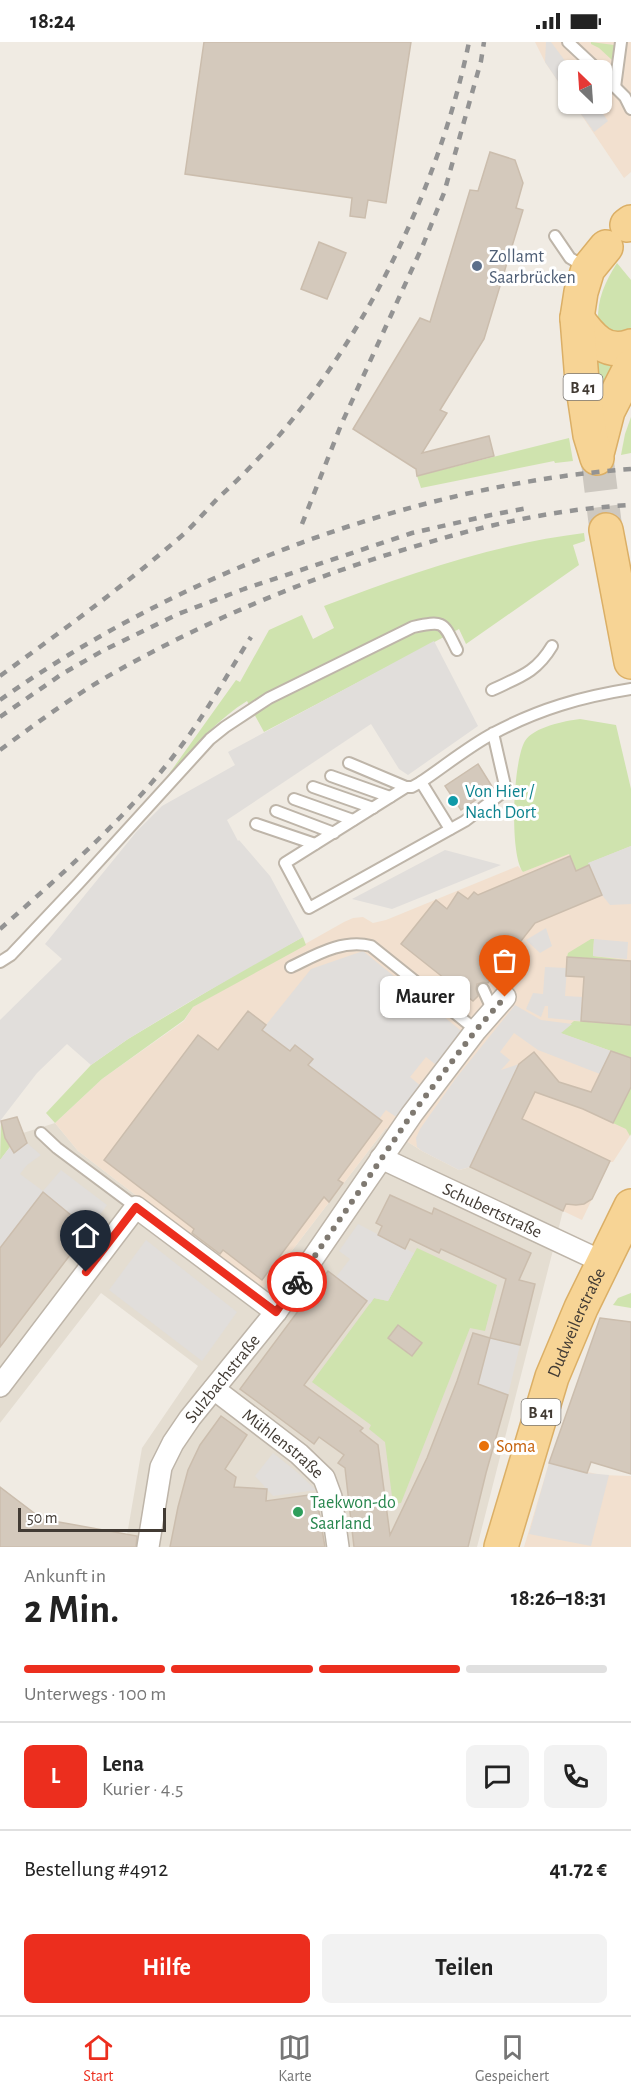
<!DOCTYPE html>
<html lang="de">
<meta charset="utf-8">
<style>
:root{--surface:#fff;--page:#f2f2f2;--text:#222;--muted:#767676;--line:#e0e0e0;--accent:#ec2e1e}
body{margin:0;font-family:"Alegreya Sans",sans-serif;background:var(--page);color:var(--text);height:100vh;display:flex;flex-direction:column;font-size:22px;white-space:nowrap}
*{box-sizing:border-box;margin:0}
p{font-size:20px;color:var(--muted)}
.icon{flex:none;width:33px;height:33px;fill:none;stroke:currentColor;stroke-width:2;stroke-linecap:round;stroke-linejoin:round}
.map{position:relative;height:1505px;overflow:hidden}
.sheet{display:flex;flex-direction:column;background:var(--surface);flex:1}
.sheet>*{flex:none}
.needle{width:39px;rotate:335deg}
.buttons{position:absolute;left:558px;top:18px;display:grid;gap:12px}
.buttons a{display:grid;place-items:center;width:54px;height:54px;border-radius:9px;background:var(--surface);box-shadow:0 2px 4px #0004;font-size:30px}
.scale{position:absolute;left:18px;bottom:15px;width:148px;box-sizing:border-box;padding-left:6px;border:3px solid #423b34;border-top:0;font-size:16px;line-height:21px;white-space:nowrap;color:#423b34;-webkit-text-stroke:4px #fff;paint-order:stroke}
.pin{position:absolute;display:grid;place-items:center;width:51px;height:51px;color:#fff;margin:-62px -26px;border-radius:50% 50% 50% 0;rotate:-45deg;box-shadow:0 0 6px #0007}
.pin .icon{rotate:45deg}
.courier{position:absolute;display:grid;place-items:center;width:60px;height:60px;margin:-30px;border:4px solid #ec2e1e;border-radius:50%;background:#fff;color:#222;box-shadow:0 2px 8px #0007}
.bubble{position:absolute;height:42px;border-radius:9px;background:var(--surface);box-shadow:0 2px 4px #0004;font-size:20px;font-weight:700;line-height:42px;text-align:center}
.head em{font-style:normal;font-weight:700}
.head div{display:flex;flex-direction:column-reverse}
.head{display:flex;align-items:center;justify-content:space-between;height:102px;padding:0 24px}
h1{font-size:39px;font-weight:700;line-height:45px}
.bar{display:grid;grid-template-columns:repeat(4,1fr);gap:9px 6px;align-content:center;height:72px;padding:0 24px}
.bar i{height:8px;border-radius:4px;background:var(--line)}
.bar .selected{background:var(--accent)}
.bar p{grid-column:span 4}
.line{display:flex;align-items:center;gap:15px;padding:0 24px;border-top:2px solid var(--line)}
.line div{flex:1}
.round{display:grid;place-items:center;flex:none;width:63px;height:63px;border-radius:9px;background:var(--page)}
.action{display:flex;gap:12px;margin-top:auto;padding:12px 24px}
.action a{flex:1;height:69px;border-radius:9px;background:var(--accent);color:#fff;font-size:24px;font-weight:700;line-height:69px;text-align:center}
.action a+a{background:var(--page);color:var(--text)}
.status{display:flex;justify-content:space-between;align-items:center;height:42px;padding:0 30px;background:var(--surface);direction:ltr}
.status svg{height:16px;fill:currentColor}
.menu{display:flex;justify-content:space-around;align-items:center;height:84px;border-top:2px solid var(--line);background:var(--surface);font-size:16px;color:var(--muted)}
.menu a{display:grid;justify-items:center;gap:3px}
.menu .selected{color:var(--accent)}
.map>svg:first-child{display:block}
.residential{fill:#e4ddd1}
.commercial{fill:#f2e0cf}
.green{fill:#cfe3ae}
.parking{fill:#e1dedb}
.building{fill:#d4c9bc;stroke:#cbbdad;stroke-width:1.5}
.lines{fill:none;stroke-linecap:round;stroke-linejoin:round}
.primary-tunnel{stroke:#cdc8c0;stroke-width:33;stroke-dasharray:33 16;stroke-linecap:butt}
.lane-casing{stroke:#beb5a9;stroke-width:14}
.street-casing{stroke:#beb5a9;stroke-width:24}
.primary-casing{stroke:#dbaf66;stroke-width:36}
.lane{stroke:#fff;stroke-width:10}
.street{stroke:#fff;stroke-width:21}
.primary{stroke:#f7d495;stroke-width:33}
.rail{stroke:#939393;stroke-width:4.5;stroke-dasharray:8 8;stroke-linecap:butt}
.done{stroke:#7f7971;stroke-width:6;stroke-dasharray:0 10.8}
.route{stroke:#ec2e1e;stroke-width:8}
.service-dot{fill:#5c6f8a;stroke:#fff;stroke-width:2}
.culture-dot{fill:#0f9aa8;stroke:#fff;stroke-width:2}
.food-dot{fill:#e8710a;stroke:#fff;stroke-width:2}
.leisure-dot{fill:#2e9e5b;stroke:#fff;stroke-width:2}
.labels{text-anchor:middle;stroke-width:6;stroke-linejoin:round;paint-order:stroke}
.shield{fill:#fff;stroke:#7b7671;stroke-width:1.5}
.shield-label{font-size:16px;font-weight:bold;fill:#423b34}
.service-label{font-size:18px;fill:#4e5e75;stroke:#fff;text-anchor:start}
.culture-label{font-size:18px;fill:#0d838f;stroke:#fff;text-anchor:start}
.street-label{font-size:18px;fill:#423b34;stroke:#fff}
.food-label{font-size:18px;fill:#c56008;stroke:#fff;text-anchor:start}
.leisure-label{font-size:18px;fill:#27864d;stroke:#fff;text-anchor:start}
</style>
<div class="status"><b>18:24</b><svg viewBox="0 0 49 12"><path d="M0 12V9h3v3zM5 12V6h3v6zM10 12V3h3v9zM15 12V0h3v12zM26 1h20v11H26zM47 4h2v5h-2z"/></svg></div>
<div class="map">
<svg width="631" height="1505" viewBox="0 0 631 1505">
<rect width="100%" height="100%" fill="#f0ebe3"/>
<!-- residential -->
<polygon class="residential" points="55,1081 78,1109 261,1249 386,1086 422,1109 459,1128 470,1125 563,1169 477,1505 0,1505 0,1445 42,1477 127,1493 142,1406 198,1324 101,1251 0,1381 0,1118 23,1091"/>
<!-- commercial -->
<g class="commercial">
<polygon points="535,0 631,0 631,130 624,136 574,62 602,62 602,28 568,28 568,54 545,20"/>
<polygon points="631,786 631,1092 613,1120 610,1120 582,1178 471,1125 459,1128 422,1109 386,1086 261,1249 78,1109 55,1081 102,1037 184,979 193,965 344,880 353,876 363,875 373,881 386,878 518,824 523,830"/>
<polygon points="549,1421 601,1433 631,1434 631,1505 524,1505"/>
</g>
<!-- green -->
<g class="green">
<polygon points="591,0 614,3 612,18 599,6 591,2"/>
<path d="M617 221 631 238V289L618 295 598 280C597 257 605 240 617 221Z"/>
<polygon points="592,312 621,320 599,357"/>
<polygon points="631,375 631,411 621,413 625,392"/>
<polygon points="569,396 573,419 555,421 554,419 421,446 417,434"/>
<path d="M584 491 585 499 573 503 579 523 466 602 459 587 264 690 247 659C212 681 188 712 161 743L236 638 240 640 269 588 302 573 313 597 334 586 324 564C408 532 495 502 584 491Z"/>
<path d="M580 677 616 683 631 747V804L589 821V823L576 829 569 812 523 830C509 812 513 719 525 699 534 685 564 679 580 677Z"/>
<polygon points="303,895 306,903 193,965 184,978 102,1037 55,1081 46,1071 91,1023 128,997 248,925"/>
<polygon points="591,897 594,897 593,914 626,918 567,915 568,911"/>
<polygon points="574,979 631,983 631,1016 560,991"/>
<polygon points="631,1045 631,1092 630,1094 626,1087 613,1081"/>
<polygon points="1,1079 5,1096 10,1105 0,1118"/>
<polygon points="417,1206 497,1243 485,1289 470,1286 401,1461 393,1462 385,1400 369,1387 371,1383 312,1340 374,1256 388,1259"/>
<polygon points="631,1251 631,1266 613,1263 618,1256"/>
</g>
<!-- parking -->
<g class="parking">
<polygon points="546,0 551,0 572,28 568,28 568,54 545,20"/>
<polygon points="574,62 596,62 608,79 594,90"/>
<polygon points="434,599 478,684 408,733 399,727 371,682 227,778 238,799 239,798 270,834 303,895 189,960 128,997 91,1023 67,1002 37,1031 0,1079 0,978 62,917 45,902 137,789 162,764 235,723 228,710"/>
<polygon points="631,804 631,862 610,863 602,853 588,821"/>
<polygon points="445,808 501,823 392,867 352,857"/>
<polygon points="546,886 552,904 540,911 526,898"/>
<polygon points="594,897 628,900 627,917 593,914"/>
<polygon points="363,909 470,996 444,1029 426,1015 410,1035 428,1050 405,1081 386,1068 379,1077 262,988 311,927"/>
<polygon points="545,925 567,926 565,954 582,955 581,979 548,976 548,964 545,964 541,975 526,967 533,951 543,952"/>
<polygon points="515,963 541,978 572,982 561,991 611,1009 600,1032 538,1008 514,991 500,1010 510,1018 501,1028 519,1022 470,1125 459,1128 422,1109 417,1105 416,1096 420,1087 456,1036"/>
<polygon points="27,1101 41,1113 27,1123 20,1132 43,1149 61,1128 107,1163 89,1188 43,1150 0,1206 0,1118 10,1105 15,1111"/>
<polygon points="358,1182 414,1211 388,1259 374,1256 370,1262 336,1235 350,1217 339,1209"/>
<polygon points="146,1198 237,1270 202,1319 109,1248"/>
<polygon points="490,1296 520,1303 508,1353 478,1344"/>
<polygon points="273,1411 297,1430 316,1448 273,1454 255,1434"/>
<polygon points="549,1421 587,1431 609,1433 591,1504 529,1492"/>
</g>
<!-- building -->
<g class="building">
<polygon points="204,0 411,0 386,161 368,158 365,176 350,174 352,156 185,132"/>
<polygon points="490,110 515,118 523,141 516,166 523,168 484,297 440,368 447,371 422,411 489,394 494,414 417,434 416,427 353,387 420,276 430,280 470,148 478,149"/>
<polygon points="319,200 346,211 327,257 301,247"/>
<polygon points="478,722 493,746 461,768 445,744"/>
<polygon points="570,814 576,829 589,823 602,853 535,881 488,941 483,940 477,942 476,947 478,954 473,959 401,902 436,858 447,867 458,850 468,857 474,850 478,853"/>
<polygon points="567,915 631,919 631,983 581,979 584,935 566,934"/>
<polygon points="248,969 266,983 262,988 290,1009 295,1003 313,1017 308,1023 382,1079 338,1138 343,1141 329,1160 324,1155 262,1238 223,1208 220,1212 192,1191 194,1187 104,1118 198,993 218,1008"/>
<polygon points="611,1009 631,1016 631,1045 613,1081 583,1067 535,1050 522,1077 610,1119 592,1157 584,1162 576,1163 566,1162 563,1169 470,1125 519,1022 534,1010 559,1040 591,1050"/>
<polygon points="17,1075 27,1101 14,1111 5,1096 1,1079"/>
<polygon points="43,1150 89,1188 0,1305 0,1206"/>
<polygon points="390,1153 432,1172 434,1166 531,1211 519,1238 535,1242 520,1303 490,1296 506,1237 441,1207 439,1211 410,1197 405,1207 378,1193 382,1184 376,1181"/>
<polygon points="328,1229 367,1259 304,1343 363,1386 360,1389 378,1403 390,1493 427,1416 457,1339 473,1291 490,1296 478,1342 508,1353 486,1431 468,1505 354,1505 345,1426 338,1421 344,1413 319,1395 314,1402 240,1347"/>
<polygon points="600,1276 631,1280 631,1432 591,1420 587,1431 549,1421"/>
<polygon points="398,1283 422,1301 412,1314 388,1296"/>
<polygon points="221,1374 247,1393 225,1427 236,1435 234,1445 267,1447 266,1459 316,1452 325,1505 170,1505 178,1465 188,1428 200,1403"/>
<polygon points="0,1445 42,1477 137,1494 136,1505 0,1505"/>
</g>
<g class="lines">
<!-- primary-tunnel -->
<polyline class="primary-tunnel" points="597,416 606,488"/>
<defs>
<g id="lane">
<polyline points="568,0 598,28"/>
<polyline points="602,32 625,55 631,67"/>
<polyline points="615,45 621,0"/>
<polyline points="555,194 570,216 585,225"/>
<path d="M492 648C519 635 536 631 552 604"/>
<path d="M493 691 506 748 465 779 309 866 285 821 406 745H412L421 740C445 724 469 704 494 691 539 667 581 655 631 647"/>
<polyline points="349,721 406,745"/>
<polyline points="331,734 390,755"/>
<polyline points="421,740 450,787"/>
<polyline points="313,745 373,766"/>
<polyline points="294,757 353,778"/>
<polyline points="276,769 334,791"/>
<polyline points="256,782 315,802"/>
<path d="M0 920 11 913 78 842 210 697 225 685 269 656 413 585C445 578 443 580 457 608"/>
<path d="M291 925C316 913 342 897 371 904L476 988"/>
<polyline points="483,947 493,969"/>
<polyline points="41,1091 57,1106 136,1165"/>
</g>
<g id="street">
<path id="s1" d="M381 1116 603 1220"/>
<polyline points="0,1344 136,1165 276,1270"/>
<path id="s2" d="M214 1347 299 1412 324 1436 331 1455 338 1505"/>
<path id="s3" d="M148 1505 161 1425 173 1401 190 1376 276 1270 412 1072 476 988 505 955"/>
</g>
<g id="primary">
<polyline points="627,183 631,180"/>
<path d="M577 276C590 295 606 314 631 304"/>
<polyline points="598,408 608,369 631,324"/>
<polyline points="597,416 590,393 582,339 577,276 581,250 588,227 606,205"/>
<polyline points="606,488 631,620"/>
<path id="s4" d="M501 1505 552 1335 581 1266 631 1164"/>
</g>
</defs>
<!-- lane casing -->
<use href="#lane" class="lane-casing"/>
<!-- street casing -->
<use href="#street" class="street-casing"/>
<!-- primary casing -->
<use href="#primary" class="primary-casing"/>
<!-- lane -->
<use href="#lane" class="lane"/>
<!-- street -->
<use href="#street" class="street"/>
<!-- primary -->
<use href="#primary" class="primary"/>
<!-- rail -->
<g class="rail">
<polyline points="302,482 341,383 423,203 444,151 481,19 484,0"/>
<path d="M0 634C63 588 127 542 186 490 197 479 207 468 217 457 230 445 244 432 256 419 360 310 439 147 469 0"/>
<path d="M0 658C178 532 412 443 631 427"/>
<polyline points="0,675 62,632 104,608 178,572 244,547 412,491 491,473 528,466"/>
<path d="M0 708C38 680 76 652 117 629 210 577 310 535 413 505 485 483 556 467 631 463"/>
<path d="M0 887C69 826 139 765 192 689 213 659 231 626 251 595"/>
</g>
</g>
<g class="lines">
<!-- done -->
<polyline class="done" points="297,1240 412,1072 476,988 505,955"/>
<!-- route -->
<polyline class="route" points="86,1230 136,1165 276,1270 297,1240"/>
</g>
<!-- markers -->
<circle class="service-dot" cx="477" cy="224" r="6"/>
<circle class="culture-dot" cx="453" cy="759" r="6"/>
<circle class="food-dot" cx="484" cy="1404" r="6"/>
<circle class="leisure-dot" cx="298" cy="1470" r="6"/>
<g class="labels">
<!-- shield labels -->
<g class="shield">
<rect x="563.5" y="332" width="39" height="26" rx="4.5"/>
<rect x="521.5" y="1357" width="39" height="26" rx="4.5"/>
</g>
<g class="shield-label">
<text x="583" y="351">B 41</text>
<text x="541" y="1376">B 41</text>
</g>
<!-- service labels -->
<g class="service-label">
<text x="489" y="220">Zollamt<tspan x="489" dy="21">Saarbrücken</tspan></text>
</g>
<!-- culture labels -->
<g class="culture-label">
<text x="465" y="755">Von Hier /<tspan x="465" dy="21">Nach Dort</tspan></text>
</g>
<!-- street labels -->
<g class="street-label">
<text dy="6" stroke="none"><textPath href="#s1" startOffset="123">Schubertstraße</textPath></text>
<text dy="6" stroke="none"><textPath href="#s4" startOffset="237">Dudweilerstraße</textPath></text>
<text dy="6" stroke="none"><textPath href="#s3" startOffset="189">Sulzbachstraße</textPath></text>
<text dy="6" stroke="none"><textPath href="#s2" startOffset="88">Mühlenstraße</textPath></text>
</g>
<!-- food labels -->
<g class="food-label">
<text x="496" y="1410">Soma</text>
</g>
<!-- leisure labels -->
<g class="leisure-label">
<text x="310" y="1466">Taekwon-do<tspan x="310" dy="21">Saarland</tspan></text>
</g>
</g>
</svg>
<div class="buttons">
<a><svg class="needle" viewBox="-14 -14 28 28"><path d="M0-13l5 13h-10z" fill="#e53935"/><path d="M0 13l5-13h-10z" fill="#767676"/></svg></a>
</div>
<div class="scale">50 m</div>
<div class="pin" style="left:505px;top:955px;background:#ea580c"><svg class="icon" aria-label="bag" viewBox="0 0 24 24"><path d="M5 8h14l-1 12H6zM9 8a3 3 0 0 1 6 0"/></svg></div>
<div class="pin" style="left:86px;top:1230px;background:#1f2937"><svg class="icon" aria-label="home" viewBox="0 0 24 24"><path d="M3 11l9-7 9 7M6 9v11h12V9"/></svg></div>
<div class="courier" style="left:297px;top:1240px"><svg class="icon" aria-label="bike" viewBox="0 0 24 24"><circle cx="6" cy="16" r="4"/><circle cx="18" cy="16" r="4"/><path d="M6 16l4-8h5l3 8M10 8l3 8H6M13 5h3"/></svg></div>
<div class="bubble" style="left:380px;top:934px;width:90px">Maurer</div>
</div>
<section class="sheet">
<div class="head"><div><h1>2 Min.</h1><p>Ankunft in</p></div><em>18:26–18:31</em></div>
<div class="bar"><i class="selected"></i><i class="selected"></i><i class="selected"></i><i></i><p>Unterwegs · 100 m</p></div>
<div class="line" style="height:108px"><b class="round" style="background:var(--accent);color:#fff">L</b><div><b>Lena</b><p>Kurier · 4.5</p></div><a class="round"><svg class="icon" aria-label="chat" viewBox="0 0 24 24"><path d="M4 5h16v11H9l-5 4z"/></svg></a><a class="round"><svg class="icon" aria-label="phone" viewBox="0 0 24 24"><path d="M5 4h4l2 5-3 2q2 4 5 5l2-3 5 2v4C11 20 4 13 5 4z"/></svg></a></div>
<div class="line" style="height:78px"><div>Bestellung #4912</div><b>41.72 €</b></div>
<div class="action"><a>Hilfe</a><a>Teilen</a></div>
</section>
<nav class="menu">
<a class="selected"><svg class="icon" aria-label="home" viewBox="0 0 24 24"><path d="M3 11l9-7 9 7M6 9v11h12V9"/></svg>Start</a>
<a><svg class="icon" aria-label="map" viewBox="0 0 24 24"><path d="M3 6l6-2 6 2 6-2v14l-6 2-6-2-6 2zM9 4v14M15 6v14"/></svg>Karte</a>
<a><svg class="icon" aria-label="saved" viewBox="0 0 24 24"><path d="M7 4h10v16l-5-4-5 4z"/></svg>Gespeichert</a>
</nav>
